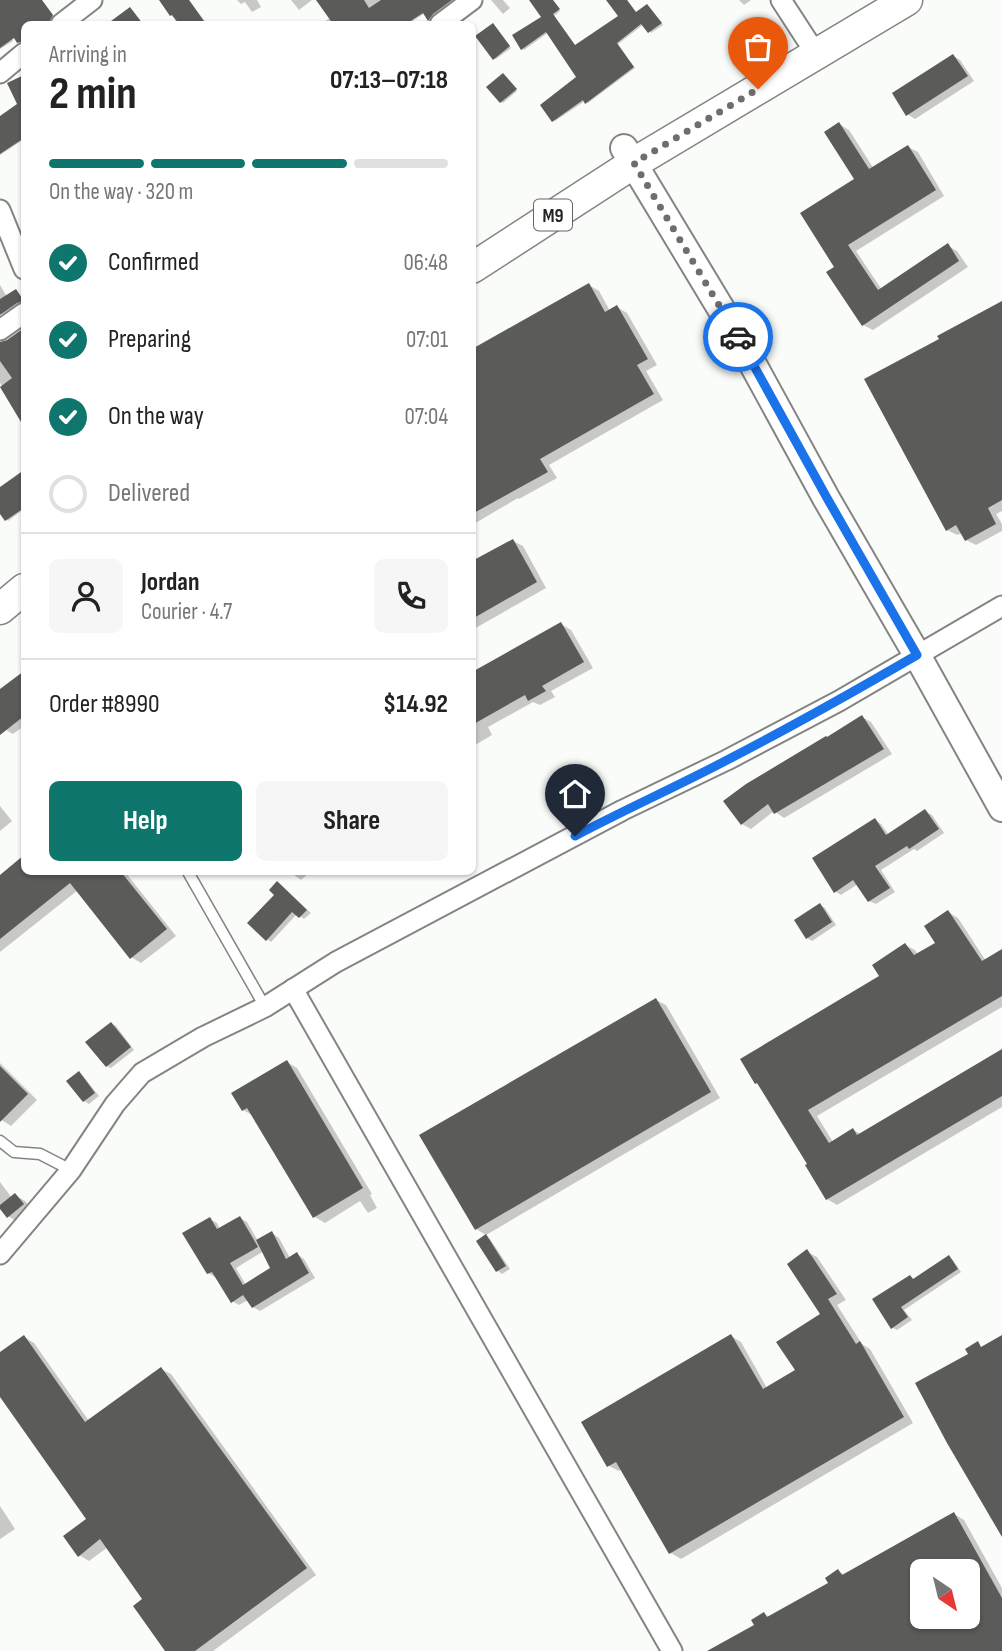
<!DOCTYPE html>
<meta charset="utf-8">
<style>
:root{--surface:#fff;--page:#f6f6f6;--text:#222;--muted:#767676;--line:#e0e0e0;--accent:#0f766e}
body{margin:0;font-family:"Sofia Sans Condensed",sans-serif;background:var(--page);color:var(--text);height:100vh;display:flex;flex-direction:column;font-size:26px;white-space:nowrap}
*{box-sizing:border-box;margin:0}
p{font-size:23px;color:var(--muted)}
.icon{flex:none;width:38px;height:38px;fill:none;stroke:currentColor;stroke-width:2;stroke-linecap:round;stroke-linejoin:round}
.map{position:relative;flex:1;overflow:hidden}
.drawer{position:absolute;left:21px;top:21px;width:455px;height:854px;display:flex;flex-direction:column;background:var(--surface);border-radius:10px;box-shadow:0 2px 5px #0004}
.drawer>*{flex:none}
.needle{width:46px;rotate:145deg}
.controls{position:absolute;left:910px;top:1559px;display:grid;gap:14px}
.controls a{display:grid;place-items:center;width:70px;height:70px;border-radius:10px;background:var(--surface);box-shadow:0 2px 5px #0004;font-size:35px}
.pin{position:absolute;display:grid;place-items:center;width:60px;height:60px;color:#fff;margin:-72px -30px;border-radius:50% 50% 50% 0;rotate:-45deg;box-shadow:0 0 7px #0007}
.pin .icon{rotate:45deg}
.courier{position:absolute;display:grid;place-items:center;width:70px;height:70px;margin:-35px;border:5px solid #1a73e8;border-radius:50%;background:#fff;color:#222;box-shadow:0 2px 9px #0007}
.headline em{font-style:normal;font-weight:700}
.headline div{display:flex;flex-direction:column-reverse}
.headline{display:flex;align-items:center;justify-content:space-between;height:119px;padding:0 28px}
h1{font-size:46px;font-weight:700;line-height:52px}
.bar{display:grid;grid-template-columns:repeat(4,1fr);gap:10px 7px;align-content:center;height:84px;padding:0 28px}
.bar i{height:9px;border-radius:5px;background:var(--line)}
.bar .current{background:var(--accent)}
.bar p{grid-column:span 4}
.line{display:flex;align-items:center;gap:18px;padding:0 28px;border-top:2px solid var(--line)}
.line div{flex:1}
.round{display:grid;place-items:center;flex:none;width:74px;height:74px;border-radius:10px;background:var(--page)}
ol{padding:0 28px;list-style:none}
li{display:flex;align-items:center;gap:21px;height:77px}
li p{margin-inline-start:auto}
li .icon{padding:7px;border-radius:50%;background:var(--accent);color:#fff;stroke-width:4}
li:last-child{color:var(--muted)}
li i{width:38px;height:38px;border:4px solid var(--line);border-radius:50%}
.action{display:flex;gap:14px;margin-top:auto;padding:14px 28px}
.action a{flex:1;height:80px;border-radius:10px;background:var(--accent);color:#fff;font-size:28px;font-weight:700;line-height:80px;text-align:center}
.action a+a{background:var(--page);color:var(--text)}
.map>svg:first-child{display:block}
.shadow{fill:#0003;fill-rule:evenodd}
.building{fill:#5b5c5a;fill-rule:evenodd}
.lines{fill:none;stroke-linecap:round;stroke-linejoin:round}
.lane-casing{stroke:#848583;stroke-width:13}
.street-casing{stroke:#848583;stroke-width:23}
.secondary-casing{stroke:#848583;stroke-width:30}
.primary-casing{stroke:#848583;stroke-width:33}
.lane{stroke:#fff;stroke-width:10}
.street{stroke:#fff;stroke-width:19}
.secondary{stroke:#fff;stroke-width:26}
.primary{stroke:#fff;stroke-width:30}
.done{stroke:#6e6f6d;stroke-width:7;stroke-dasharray:0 12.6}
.route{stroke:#1a73e8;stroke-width:9}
.labels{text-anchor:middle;stroke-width:7;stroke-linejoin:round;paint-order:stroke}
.shield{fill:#fff;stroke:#656564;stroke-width:2}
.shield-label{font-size:19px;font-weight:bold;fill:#232322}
</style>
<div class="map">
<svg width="1002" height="1651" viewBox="0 0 1002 1651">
<rect width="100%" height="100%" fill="#fafcf9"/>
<!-- shadow -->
<g class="shadow">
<polygon points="0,0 41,0 53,17 47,24 24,24 24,34 10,15 2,19 13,41 0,49"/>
<polygon points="161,0 189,0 207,24 178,24"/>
<polygon points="237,0 257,0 261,7 252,12 245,2 241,4"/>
<polygon points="291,0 312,0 299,10"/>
<polygon points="318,0 454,0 434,15 431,20 425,13 408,24 321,24 330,18"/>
<polygon points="491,0 503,0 510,8 503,14"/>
<polygon points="542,0 553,0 560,11 554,16 576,47 621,16 608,0 627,0 637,14 649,7 663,25 651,33 644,24 617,45 635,68 588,103 585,101 555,121 553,120 579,77 549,32 524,50 522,49 543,17"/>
<polygon points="739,0 751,0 744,5"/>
<polygon points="494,26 511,48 496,59 494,58"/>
<polygon points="953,56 960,60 974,81 915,119 907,114"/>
<polygon points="505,76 517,91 503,103 501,102"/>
<polygon points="24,77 24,119 18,122 24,136 21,138 23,140 0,155 0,118 19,105 10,84"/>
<polygon points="839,124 849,130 874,169 908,147 918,152 944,196 856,251 882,290 948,246 957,251 968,267 873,330 863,325 837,267 856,179"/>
<polygon points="0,285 7,297 18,292 24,302 19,303 3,314 0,311"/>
<polygon points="589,285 599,291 610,311 617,307 627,313 657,365 646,371 663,400 549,465 557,478 519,499 518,498 472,525 472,351"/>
<polygon points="1002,303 1002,511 996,514 1002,524 1002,531 976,545 966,540 962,533 957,535 947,530 941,340"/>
<polygon points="24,330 24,420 0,383 0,344 7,342"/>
<polygon points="24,472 24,509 8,521 0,510 0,489"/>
<polygon points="513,541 523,546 546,588 472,630 472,563"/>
<polygon points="561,624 571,630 593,668 551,691 555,697 540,705 533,702 488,727 492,735 477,744 472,741 472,674"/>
<polygon points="24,673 24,726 13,734 6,730 0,722 0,692"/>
<polygon points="862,717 871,722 892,754 784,818 774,811 751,829 742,824"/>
<polygon points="0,806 12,821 0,831"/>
<polygon points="925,811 932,815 944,833 917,851 914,849 881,870 895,892 876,904 869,901 858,884 841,895 835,891 875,820 881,824 889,835"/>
<polygon points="24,858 24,872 125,872 176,936 141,963 131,957 78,890 0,952 0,877"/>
<polygon points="290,872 310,872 301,880"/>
<polygon points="282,886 311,913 304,919 297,914 271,942 267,939"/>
<polygon points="820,905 825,908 836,925 812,941 807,938"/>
<polygon points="948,912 958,918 986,961 1002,956 1002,1007 817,1116 833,1142 853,1130 861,1134 1002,1051 1002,1107 837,1205 827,1199 809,1165 761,1085 756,1083 882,977 905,945 915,950 918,955 938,943"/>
<polygon points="656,1000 666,1005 720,1098 486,1235 476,1229"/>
<polygon points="111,1024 116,1026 134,1050 111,1068 107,1066"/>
<polygon points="287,1062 297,1068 372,1194 370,1195 377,1208 368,1213 360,1201 325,1223 315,1217 254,1116 243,1110"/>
<polygon points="0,1063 37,1100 11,1126 0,1119"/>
<polygon points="79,1073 83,1076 99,1096 89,1104 84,1101 69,1081"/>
<polygon points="0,1182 12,1198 15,1195 25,1201 33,1210 18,1222 8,1216 0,1206"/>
<path d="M240 1218 247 1222 258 1241 272 1233 279 1238 290 1258 297 1254 304 1259 315 1278 260 1311 253 1307 248 1300 239 1305 232 1301 215 1277 208 1273 210 1219 217 1223 220 1229ZM264 1251 273 1269 246 1285 236 1268Z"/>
<polygon points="486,1236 490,1239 510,1269 502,1274 498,1271"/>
<polygon points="807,1252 817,1257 846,1300 837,1305 862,1344 870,1349 913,1423 681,1559 671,1553 622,1469 619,1471 609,1466 731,1336 741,1342 767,1388 797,1371 823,1314"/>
<polygon points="949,1257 953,1260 961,1272 904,1310 912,1320 897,1330 893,1328 910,1277 915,1280"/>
<polygon points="24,1337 34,1343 89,1421 161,1369 171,1374 316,1575 213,1651 167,1651 145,1600 108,1547 89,1561 79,1555 88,1519 0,1394 0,1354"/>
<polygon points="0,1506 15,1529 0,1539"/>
<path d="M954 1514 964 1520 1002 1588V1651H718L756 1625 764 1614 770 1617 830 1583 838 1571 845 1575ZM922 1572H968V1617H922Z"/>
</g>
<!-- building -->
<g class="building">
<polygon points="0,0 42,0 53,15 49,22 45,24 24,24 24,41 17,43 14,38 0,48"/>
<polygon points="159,0 189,0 206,24 179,24 172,15 170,16"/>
<polygon points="316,0 364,0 369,8 381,0 452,0 433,14 428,21 423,13 406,24 333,24"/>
<polygon points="529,0 553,0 560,9 553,14 575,45 618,16 606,0 627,0 636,12 647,4 662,23 648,33 641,24 617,43 634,67 585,104 583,100 552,122 540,105 576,77 546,32 521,50 512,35 541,17"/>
<polygon points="130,7 143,24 107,24"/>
<polygon points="493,23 510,46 493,60 475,36"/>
<polygon points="953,54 968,76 906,116 892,93"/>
<polygon points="503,73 517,89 500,103 486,87"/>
<polygon points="24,75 24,138 0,154 0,116 17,104 7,83"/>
<polygon points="839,122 869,169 908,145 936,190 848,245 878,290 948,243 959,261 862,326 826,272 834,267 800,213 854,179 824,132"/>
<polygon points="589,283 605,312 617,305 648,359 637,365 654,394 540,459 548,472 472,514 472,349"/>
<polygon points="16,289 24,301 17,303 0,315 0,299"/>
<polygon points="1002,301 1002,500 988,508 996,524 965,541 956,525 946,531 864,379 939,339 937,336"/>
<polygon points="24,328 24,427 0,387 12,378 0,361 0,342 7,340"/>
<polygon points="24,470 24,508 5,521 0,514 0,487"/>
<polygon points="513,539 537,582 472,619 472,561"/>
<polygon points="561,622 584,662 542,686 546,691 528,701 525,695 472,725 472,672"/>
<polygon points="24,671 24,716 0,735 0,689"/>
<polygon points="862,715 884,749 774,814 768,804 741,825 723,801 746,784 826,736 827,737"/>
<polygon points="925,809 939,829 909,849 907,846 875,866 890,888 868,902 853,880 834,893 812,858 875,818 886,835"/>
<polygon points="24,855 24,872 121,872 167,929 130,959 70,883 0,939 0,875"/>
<polygon points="277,881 307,910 299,918 292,912 266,941 247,923 274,895 269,890"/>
<polygon points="820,903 832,922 806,939 794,920"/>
<polygon points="948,910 982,961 1002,949 1002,996 808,1110 829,1143 853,1128 857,1135 1002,1049 1002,1096 826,1200 805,1165 807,1164 757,1083 755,1084 740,1059 879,976 872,965 905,943 914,955 935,943 924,926"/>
<polygon points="656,998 711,1092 475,1230 419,1135"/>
<polygon points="111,1022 131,1047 106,1067 85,1042"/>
<polygon points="287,1060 363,1188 313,1218 247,1108 242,1111 231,1093"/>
<polygon points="0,1066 28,1094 0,1122"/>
<polygon points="79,1071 95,1093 83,1102 66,1081"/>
<polygon points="15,1193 24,1204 7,1218 0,1209 0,1205"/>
<polygon points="240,1216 258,1247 230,1263 243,1285 270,1268 256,1240 272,1231 286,1259 297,1252 309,1273 252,1308 243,1295 231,1303 212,1272 207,1274 182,1233 210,1217 217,1229"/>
<polygon points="486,1234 506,1266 496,1272 476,1241"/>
<polygon points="807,1249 837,1294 828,1299 856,1344 860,1341 904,1417 669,1554 616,1462 607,1467 581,1422 731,1334 763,1389 795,1370 776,1342 820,1314 787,1264"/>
<polygon points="949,1255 958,1269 901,1307 908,1317 891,1329 872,1299 910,1275 913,1279"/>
<polygon points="24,1335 85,1422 161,1367 307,1568 195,1651 165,1651 133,1606 142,1599 100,1539 78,1557 63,1536 86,1519 0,1397 0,1352"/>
<polygon points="1002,1335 1002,1537 947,1443 915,1383 968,1354 965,1349 978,1341 981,1347"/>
<path d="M954 1512 1002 1598V1651H707L754 1625 751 1620 764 1612 767 1617 828 1583 825 1578 838 1569 842 1575ZM922 1572H968V1617H922Z"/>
</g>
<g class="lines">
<defs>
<g id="lane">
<polyline points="188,872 265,1007"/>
<polyline points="0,1141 14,1152 40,1154 71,1170"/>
</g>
<g id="street">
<polyline points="781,0 816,54"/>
<polyline points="61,24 92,0"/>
<polyline points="440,24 472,0"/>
<polyline points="0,73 24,53"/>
<polyline points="0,210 24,269"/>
<polyline points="0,330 24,313"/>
<polyline points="293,989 672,1651"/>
<polyline points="0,1254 71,1170 115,1104 142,1073 203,1037 265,1007 336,962 623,810 727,760 839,701 1002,606"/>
</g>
<polyline id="secondary" points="624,148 738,337 826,498 917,655 1002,808"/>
<g id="primary">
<polyline points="472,268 634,163 907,0"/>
<polyline points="0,609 24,589"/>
</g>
</defs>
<!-- lane casing -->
<use href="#lane" class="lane-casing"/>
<!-- street casing -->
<use href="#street" class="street-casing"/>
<!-- secondary casing -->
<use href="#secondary" class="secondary-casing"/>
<!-- primary casing -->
<use href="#primary" class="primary-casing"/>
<!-- lane -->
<use href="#lane" class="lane"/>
<!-- street -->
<use href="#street" class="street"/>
<!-- secondary -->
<use href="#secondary" class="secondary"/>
<!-- primary -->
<use href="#primary" class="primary"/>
</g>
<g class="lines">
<!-- done -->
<polyline class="done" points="738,337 634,163 758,89"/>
<!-- route -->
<path class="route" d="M575 836C626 809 678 786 729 759 793 726 855 691 917 655L827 498 738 337"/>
</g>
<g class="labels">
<!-- shield labels -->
<rect class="shield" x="534" y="199.5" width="38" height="31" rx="5"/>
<g class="shield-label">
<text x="553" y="222">M9</text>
</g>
</g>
</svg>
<div class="controls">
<a><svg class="needle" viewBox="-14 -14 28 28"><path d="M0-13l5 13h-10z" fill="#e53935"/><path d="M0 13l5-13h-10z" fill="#767676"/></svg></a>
</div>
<div class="pin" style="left:758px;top:89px;background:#ea580c"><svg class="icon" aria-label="bag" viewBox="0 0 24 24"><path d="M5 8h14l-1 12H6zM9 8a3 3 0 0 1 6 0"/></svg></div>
<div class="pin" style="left:575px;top:836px;background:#1f2937"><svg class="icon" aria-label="home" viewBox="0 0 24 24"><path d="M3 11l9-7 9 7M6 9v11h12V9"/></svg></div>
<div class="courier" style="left:738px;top:337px"><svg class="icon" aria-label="car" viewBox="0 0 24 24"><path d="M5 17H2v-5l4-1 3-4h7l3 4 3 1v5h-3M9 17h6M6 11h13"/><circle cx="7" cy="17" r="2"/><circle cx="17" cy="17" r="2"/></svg></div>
<section class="drawer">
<div class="headline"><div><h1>2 min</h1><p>Arriving in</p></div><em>07:13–07:18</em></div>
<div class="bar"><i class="current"></i><i class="current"></i><i class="current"></i><i></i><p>On the way · 320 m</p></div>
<ol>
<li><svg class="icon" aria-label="check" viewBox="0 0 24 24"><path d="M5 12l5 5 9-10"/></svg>Confirmed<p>06:48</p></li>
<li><svg class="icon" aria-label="check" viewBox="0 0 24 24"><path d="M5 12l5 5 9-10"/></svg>Preparing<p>07:01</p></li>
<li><svg class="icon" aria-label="check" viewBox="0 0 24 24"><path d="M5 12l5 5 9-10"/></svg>On the way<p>07:04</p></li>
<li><i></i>Delivered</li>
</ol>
<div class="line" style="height:126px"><a class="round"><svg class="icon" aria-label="person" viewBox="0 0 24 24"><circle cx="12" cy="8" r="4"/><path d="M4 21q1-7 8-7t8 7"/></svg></a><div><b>Jordan</b><p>Courier · 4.7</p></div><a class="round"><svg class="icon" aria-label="phone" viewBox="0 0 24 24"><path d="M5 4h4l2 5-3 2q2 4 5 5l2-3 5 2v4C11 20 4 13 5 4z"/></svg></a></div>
<div class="line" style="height:91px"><div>Order #8990</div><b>$14.92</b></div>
<div class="action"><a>Help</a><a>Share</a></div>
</section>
</div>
